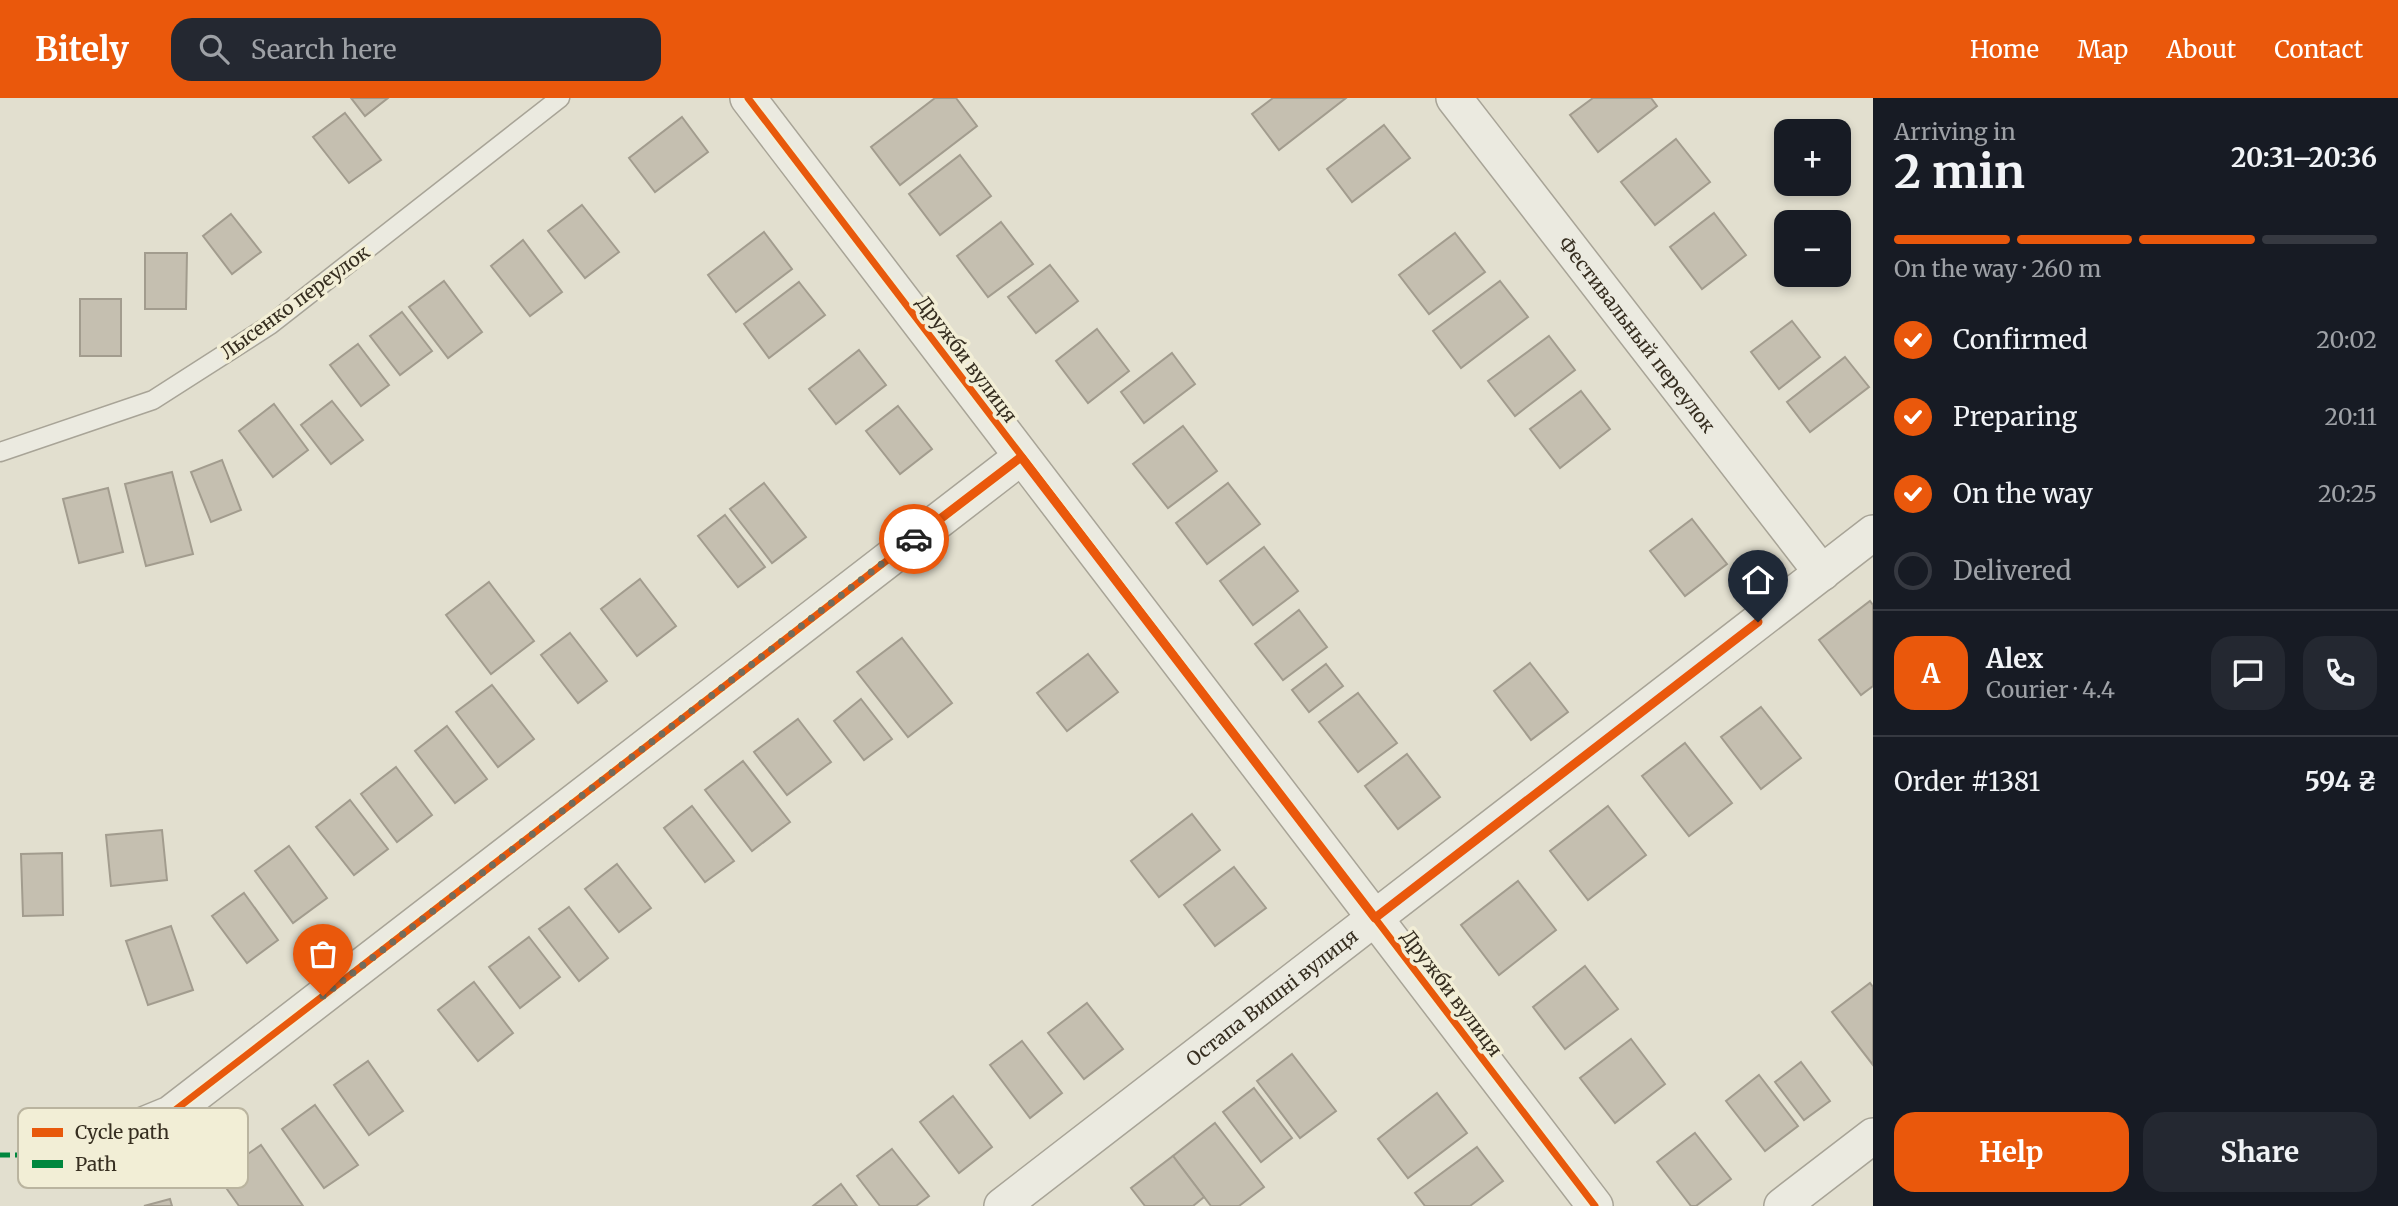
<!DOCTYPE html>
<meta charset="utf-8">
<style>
:root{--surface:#171b24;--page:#242831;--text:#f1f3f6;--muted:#9ea1a6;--line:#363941;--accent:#ea580c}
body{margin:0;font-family:Merriweather,serif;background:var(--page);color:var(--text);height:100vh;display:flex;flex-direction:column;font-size:26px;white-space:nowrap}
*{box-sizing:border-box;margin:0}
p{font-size:23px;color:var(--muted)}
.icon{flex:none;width:38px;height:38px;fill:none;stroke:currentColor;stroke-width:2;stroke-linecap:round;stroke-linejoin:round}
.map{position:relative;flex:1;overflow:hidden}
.side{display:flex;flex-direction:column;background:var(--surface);width:525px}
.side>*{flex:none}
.controls{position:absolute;left:1774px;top:21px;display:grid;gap:14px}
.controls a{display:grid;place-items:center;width:77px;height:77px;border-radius:14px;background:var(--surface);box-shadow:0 4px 10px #0003;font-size:35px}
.pin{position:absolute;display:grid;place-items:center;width:60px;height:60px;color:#fff;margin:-72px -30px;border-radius:50% 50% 50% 0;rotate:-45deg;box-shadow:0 0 7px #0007}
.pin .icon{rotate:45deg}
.courier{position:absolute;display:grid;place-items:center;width:70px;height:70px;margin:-35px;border:5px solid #ea580c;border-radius:50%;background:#fff;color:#222;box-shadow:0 2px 9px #0007}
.head em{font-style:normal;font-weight:700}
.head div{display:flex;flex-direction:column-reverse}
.head{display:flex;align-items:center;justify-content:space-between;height:119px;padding:0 21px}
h1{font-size:46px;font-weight:700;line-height:52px}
.bar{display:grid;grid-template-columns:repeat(4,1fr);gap:10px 7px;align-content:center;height:84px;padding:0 21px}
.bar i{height:9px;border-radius:5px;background:var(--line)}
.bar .selected{background:var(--accent)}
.bar p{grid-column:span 4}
.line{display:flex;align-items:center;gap:18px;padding:0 21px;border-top:2px solid var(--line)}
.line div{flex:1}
.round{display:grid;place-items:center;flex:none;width:74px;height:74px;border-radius:21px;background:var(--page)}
ol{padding:0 21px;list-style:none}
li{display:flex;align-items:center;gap:21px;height:77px}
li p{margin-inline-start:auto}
li .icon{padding:7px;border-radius:50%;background:var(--accent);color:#fff;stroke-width:4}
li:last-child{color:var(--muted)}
li i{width:38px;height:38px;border:4px solid var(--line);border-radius:50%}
.button{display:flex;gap:14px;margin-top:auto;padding:14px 21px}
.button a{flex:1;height:80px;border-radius:21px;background:var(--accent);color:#fff;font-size:28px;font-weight:700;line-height:80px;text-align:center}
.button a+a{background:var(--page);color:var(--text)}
header{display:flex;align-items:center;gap:42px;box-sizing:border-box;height:98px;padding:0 35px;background:var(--accent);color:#fff}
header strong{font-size:33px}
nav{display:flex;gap:38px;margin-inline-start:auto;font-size:24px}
.search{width:490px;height:63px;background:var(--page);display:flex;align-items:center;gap:18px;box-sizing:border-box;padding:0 24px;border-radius:21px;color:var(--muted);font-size:26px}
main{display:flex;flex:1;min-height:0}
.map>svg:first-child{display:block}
.building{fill:#c5bfb0;stroke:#a29c8e;stroke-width:2}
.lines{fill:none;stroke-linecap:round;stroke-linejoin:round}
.lane-casing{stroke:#a8a497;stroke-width:21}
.street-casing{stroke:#a8a497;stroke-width:38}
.lane{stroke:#ebeae0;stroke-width:18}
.street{stroke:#ebeae0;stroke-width:35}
.quiet{stroke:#00873e;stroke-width:5;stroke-dasharray:10 5;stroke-linecap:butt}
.cycleway-casing{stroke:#f2eed6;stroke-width:11}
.cycleway{stroke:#e8590c;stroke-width:7}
.done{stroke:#726c5d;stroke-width:7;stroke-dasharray:0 12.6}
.route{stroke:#ea580c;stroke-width:9}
.labels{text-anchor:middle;stroke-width:7;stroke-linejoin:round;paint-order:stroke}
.street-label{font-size:19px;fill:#362e20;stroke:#f2eed6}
.key{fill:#f2eed6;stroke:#bab49f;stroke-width:2}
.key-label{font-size:19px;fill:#362e20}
</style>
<header>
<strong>Bitely</strong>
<div class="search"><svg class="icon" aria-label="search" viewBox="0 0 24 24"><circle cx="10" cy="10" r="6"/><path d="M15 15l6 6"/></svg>Search here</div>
<nav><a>Home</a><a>Map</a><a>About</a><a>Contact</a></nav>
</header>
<main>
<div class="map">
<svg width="1873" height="1108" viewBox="0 0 1873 1108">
<rect width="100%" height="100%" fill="#e2dfcf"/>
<!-- building -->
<g class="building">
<polygon points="351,0 388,0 365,18"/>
<polygon points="935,0 956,0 977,28 900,87 871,49"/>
<polygon points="1273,0 1346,0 1279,52 1252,16"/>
<polygon points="1593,0 1651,0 1657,8 1598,54 1570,17"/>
<polygon points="345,15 381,62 349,85 313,39"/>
<polygon points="682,19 708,54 655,94 629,60"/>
<polygon points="1384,27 1410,60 1352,104 1327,71"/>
<polygon points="1676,41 1710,84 1655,127 1621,84"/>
<polygon points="960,57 991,98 940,137 909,96"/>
<polygon points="582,107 619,154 585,180 548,133"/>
<polygon points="1714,115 1746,157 1702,191 1670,149"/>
<polygon points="231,116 261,154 232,176 203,138"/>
<polygon points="1001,124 1033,166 988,199 957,158"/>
<polygon points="764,134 792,171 736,214 708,177"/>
<polygon points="1455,135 1485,174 1429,216 1399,177"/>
<polygon points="523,142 562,194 530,218 491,168"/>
<polygon points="145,155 187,155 186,211 145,211"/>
<polygon points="1050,167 1078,203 1036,235 1008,199"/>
<polygon points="444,183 482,234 448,260 409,209"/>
<polygon points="1500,183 1528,219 1461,270 1433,233"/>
<polygon points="799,184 825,217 769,260 744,226"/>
<rect x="80" y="201" width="41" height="57"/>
<polygon points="402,214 432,253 400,277 370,238"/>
<polygon points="1792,223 1820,259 1779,291 1751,254"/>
<polygon points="1097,231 1129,273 1088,305 1056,263"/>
<polygon points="1549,238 1575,272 1515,318 1488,283"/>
<polygon points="358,246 389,287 361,308 330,267"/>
<polygon points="859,252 886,287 836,326 809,291"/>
<polygon points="1172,255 1195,286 1144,325 1121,294"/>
<polygon points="1845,259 1869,289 1810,334 1787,304"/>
<polygon points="1581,293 1610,331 1560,370 1530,331"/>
<polygon points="332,303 363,342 331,366 301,327"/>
<polygon points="274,306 308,352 273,379 239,333"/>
<polygon points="898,308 932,351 900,376 866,333"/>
<polygon points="1183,328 1217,373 1168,410 1133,366"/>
<polygon points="222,362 241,412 211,424 191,374"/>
<polygon points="172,374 193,456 146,468 125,386"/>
<polygon points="764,385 806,439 772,465 730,411"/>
<polygon points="1228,385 1260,426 1207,466 1176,425"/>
<polygon points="108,390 123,454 79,465 63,401"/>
<polygon points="725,417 765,469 738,489 698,438"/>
<polygon points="1692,421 1727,466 1685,498 1650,453"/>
<polygon points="1264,449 1298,493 1253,527 1220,483"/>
<polygon points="640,481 676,528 637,558 601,511"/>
<polygon points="489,484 534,543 491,576 446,517"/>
<polygon points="1870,503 1873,507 1873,588 1861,597 1819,542"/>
<polygon points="1299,512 1327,549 1283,582 1255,546"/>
<polygon points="570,535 607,583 578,605 541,557"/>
<polygon points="902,540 952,605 908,639 857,574"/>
<polygon points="1088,556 1118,594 1067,633 1037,595"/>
<polygon points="1530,565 1568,614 1531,642 1494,593"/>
<polygon points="1326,566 1343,588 1309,614 1292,592"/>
<polygon points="492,587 534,641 498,669 456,614"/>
<polygon points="1358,595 1397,645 1358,674 1319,624"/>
<polygon points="861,601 892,641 864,662 834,623"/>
<polygon points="1761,609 1801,660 1761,691 1721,639"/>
<polygon points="798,621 831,664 787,697 754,654"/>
<polygon points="447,628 487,681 455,705 415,653"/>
<polygon points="1685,645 1732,705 1689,738 1642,678"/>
<polygon points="1407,656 1440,699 1398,731 1365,688"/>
<polygon points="743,663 790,724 752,753 705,692"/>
<polygon points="396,669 432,717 397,744 361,696"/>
<polygon points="350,702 388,751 354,777 316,729"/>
<polygon points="692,708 734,763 705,784 664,730"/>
<polygon points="1608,708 1646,757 1588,802 1550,753"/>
<polygon points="1192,716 1220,752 1159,799 1131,763"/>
<polygon points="162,732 167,782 111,788 106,737"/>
<polygon points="289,748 327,800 293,825 255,773"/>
<polygon points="62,755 63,817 23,818 21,756"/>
<polygon points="617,766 651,810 619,834 585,791"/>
<polygon points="1234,769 1266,810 1215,848 1184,807"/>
<polygon points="1518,783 1556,832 1499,877 1461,827"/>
<polygon points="244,795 278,842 247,865 212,818"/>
<polygon points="569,809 608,860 579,883 539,831"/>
<polygon points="171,828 193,892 148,907 126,843"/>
<polygon points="529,839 560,879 520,910 489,869"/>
<polygon points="1585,868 1618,911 1565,951 1533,909"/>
<polygon points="474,884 513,935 478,963 438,912"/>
<polygon points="1870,885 1873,889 1873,967 1832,914"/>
<polygon points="1087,905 1123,951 1084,981 1048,935"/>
<polygon points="1631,941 1665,986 1615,1025 1580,980"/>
<polygon points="1022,943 1062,995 1030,1020 990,967"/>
<polygon points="1292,956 1336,1013 1300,1040 1257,983"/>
<polygon points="368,963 403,1013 369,1037 334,987"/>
<polygon points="1801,964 1830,1003 1804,1022 1775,984"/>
<polygon points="1759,977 1798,1028 1765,1053 1726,1003"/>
<polygon points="1254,990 1292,1040 1261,1064 1223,1014"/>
<polygon points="1437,995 1467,1035 1408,1080 1378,1041"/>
<polygon points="953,998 992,1049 959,1075 920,1024"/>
<polygon points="315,1007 358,1067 324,1090 282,1031"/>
<polygon points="1215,1025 1264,1089 1239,1108 1211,1108 1173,1058"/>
<polygon points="1695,1035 1731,1081 1696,1108 1691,1108 1657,1064"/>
<polygon points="261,1047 303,1108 239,1108 217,1077"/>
<polygon points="1477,1049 1503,1083 1470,1108 1425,1108 1415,1095"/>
<polygon points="892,1051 929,1098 916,1108 880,1108 857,1078"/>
<polygon points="1173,1058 1204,1099 1193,1108 1145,1108 1131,1090"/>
<polygon points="841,1086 857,1108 813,1108"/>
<polygon points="170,1101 172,1108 144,1108"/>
</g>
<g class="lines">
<defs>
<polyline id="lane" points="0,354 153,302 270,227 560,0"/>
<g id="street">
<polyline points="748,0 1595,1108"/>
<path id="s1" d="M1454 0 1822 475"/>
<polyline points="70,1057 170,1016 1021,359"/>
<path id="s2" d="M1002 1108 1873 435"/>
<polyline points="1782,1108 1873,1038"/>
</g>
</defs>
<!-- lane casing -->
<use href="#lane" class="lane-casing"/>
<!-- street casing -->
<use href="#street" class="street-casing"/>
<!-- lane -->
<use href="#lane" class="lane"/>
<!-- street -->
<use href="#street" class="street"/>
<!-- quiet -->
<polyline class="quiet" points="0,1057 70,1057"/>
<defs>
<g id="cycleway">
<polyline points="748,0 1595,1108"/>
<polyline points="70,1057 170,1016 1021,359"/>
</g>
</defs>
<!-- cycleway casing -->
<use href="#cycleway" class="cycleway-casing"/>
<!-- cycleway -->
<use href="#cycleway" class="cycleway"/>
</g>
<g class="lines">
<!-- done -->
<polyline class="done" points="323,898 914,441"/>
<!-- route -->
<polyline class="route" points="914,441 1021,359 1375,820 1758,524"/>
</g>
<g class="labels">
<!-- street labels -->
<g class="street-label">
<text transform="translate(295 204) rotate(-36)" y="7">Лысенко переулок</text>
<text dy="7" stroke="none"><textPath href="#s1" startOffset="299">Фестивальный переулок</textPath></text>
<text transform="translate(967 261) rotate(53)" y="7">Дружби вулиця</text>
<text transform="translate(1452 895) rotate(53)" y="7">Дружби вулиця</text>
<text dy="7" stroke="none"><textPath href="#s2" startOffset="341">Остапа Вишні вулиця</textPath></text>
</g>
</g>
<!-- legend -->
<rect x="18" y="1010" width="230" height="80" rx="10" class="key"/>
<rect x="32" y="1030" width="31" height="9" fill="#e8590c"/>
<rect x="32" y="1062" width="31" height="8" fill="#00873e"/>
<g class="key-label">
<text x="75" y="1041">Cycle path</text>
<text x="75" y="1073">Path</text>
</g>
</svg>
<div class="controls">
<a>+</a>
<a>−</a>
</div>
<div class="pin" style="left:323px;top:898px;background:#ea580c"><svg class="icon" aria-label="bag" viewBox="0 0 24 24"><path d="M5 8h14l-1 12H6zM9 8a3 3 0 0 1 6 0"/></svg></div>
<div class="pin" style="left:1758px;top:524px;background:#1f2937"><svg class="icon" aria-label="home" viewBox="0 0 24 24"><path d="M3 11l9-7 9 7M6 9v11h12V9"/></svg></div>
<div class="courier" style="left:914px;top:441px"><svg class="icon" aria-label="car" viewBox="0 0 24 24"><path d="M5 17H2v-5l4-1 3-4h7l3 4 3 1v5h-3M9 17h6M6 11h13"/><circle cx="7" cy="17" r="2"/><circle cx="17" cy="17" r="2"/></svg></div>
</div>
<section class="side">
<div class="head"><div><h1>2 min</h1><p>Arriving in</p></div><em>20:31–20:36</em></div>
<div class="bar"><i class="selected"></i><i class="selected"></i><i class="selected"></i><i></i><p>On the way · 260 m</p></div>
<ol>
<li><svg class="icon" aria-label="check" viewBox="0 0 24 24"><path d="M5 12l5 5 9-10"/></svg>Confirmed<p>20:02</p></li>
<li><svg class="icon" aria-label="check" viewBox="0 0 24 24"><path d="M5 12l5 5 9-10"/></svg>Preparing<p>20:11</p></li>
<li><svg class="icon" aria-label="check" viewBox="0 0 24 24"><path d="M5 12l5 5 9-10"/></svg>On the way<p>20:25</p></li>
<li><i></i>Delivered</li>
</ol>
<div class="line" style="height:126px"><b class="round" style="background:var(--accent);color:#fff">A</b><div><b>Alex</b><p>Courier · 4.4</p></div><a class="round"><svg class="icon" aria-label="chat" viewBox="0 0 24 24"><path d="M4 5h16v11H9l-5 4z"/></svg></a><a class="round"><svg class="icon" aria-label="phone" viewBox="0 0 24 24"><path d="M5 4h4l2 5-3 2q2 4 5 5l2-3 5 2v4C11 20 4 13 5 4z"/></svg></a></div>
<div class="line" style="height:91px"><div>Order #1381</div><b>594 ₴</b></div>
<div class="button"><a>Help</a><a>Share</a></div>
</section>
</main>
